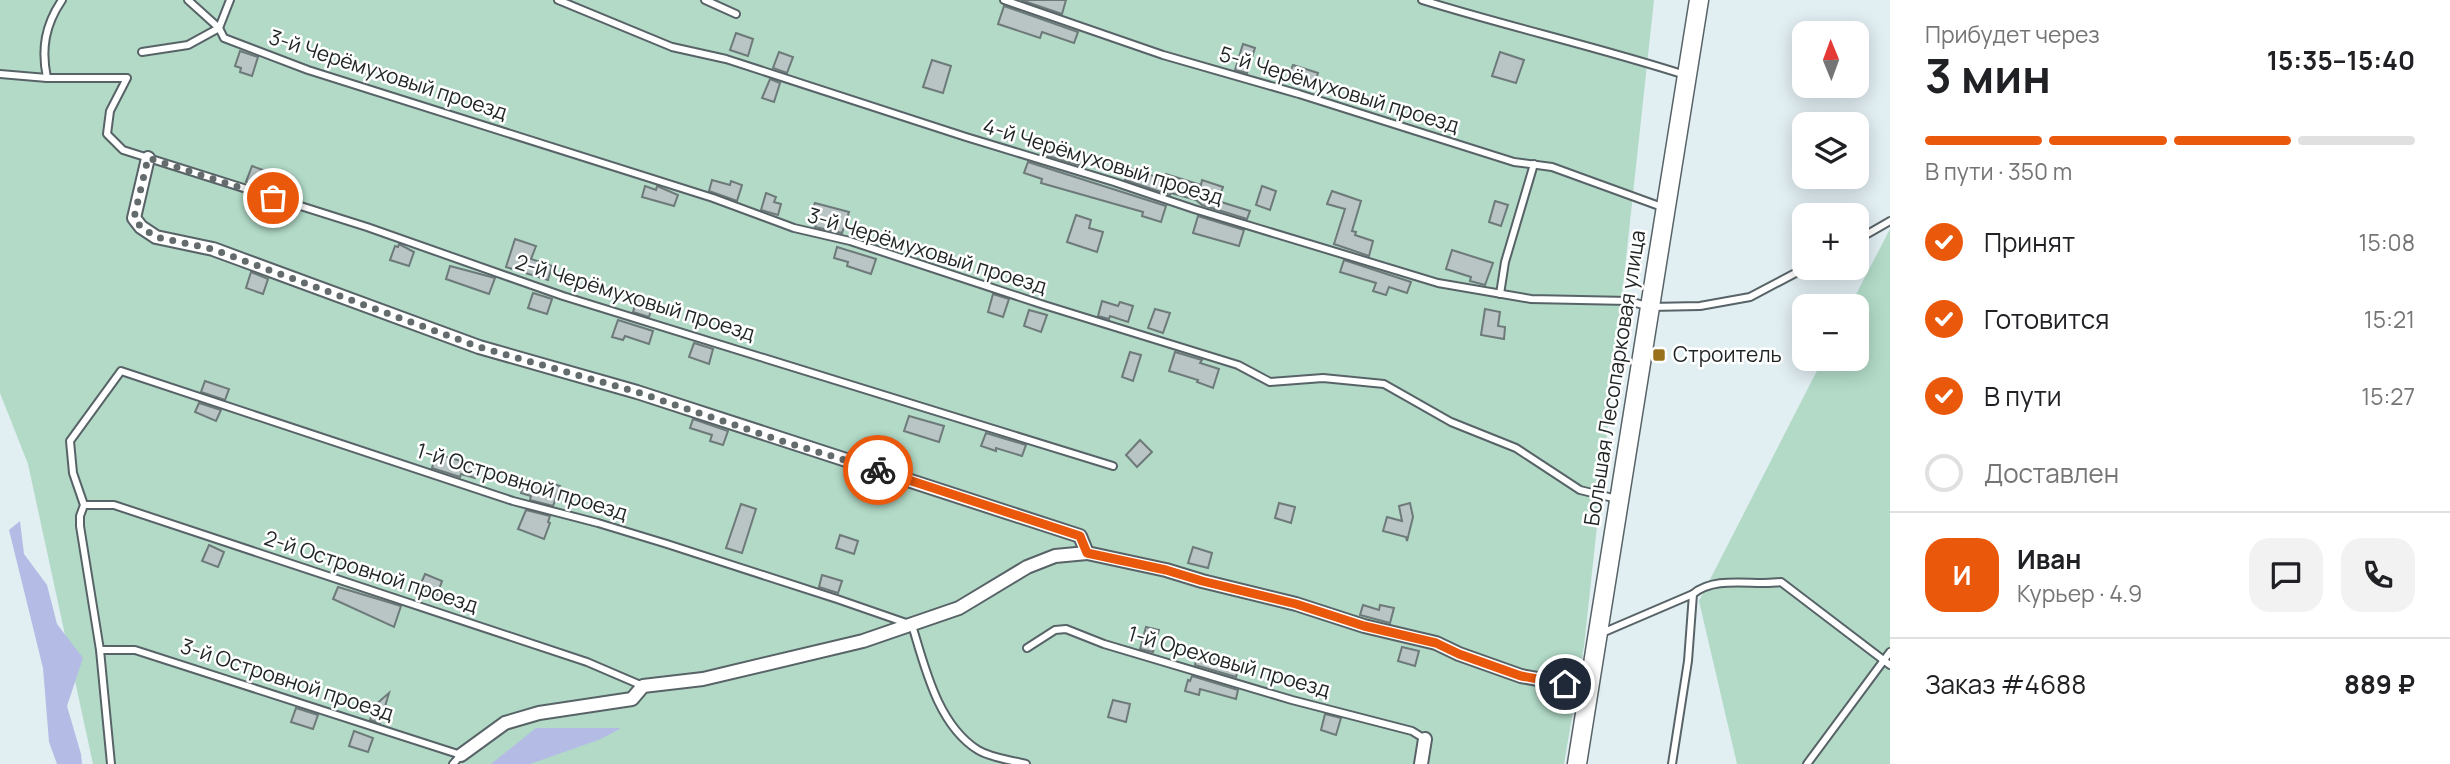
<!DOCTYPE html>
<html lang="ru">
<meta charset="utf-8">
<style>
:root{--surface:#fff;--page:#f2f2f2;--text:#202124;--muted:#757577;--line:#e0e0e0;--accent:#ea580c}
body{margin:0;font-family:Manrope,sans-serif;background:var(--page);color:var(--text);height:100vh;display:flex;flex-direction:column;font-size:26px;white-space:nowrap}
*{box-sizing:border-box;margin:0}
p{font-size:23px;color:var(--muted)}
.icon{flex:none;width:38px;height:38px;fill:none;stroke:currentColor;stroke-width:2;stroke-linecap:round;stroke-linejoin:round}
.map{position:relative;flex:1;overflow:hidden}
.sheet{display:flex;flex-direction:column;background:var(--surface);width:560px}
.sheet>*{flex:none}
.needle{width:46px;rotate:359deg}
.fabs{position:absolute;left:1792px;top:21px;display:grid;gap:14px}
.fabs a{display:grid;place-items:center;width:77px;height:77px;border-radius:14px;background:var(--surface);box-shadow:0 4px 18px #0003;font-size:35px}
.pin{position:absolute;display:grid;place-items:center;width:60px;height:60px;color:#fff;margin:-30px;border:4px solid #fff;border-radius:50%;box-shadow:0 2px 7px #0007}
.courier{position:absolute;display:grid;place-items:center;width:70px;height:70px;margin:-35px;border:5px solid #ea580c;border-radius:50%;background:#fff;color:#222;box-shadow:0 2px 9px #0007}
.overview em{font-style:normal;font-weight:700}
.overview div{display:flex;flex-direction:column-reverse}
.overview{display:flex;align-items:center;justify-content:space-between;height:119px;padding:0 35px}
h1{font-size:46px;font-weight:700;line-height:52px}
.bar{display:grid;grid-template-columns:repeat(4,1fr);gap:10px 7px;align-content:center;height:84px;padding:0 35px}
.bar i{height:9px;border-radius:5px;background:var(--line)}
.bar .on{background:var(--accent)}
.bar p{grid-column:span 4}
.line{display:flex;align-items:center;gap:18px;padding:0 35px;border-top:2px solid var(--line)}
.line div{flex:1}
.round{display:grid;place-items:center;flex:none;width:74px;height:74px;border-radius:21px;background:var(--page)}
ol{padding:0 35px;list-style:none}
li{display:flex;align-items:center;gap:21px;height:77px}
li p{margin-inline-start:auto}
li .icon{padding:7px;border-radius:50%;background:var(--accent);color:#fff;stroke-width:4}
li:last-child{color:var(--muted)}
li i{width:38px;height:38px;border:4px solid var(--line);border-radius:50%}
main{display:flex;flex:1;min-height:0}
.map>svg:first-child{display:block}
.green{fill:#b2dac7}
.water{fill:#b4bce5}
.building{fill:#b8c5c4;stroke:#6d7a79;stroke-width:2}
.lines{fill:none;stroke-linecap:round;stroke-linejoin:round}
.service-casing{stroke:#586367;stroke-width:10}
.minor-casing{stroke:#586367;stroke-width:16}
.secondary-casing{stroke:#586367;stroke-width:21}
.service{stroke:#fff;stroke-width:6}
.minor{stroke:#fff;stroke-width:12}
.secondary{stroke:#fff;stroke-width:18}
.done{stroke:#636b6d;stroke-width:7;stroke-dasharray:0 12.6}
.route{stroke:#ea580c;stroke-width:9}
.poi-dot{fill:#99701c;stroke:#fff;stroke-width:2.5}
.labels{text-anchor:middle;stroke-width:5;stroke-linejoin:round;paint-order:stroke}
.street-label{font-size:21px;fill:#1f2425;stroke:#fff}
.poi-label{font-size:21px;fill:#1f2425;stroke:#fff;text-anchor:start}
</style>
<main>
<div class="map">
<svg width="1890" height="764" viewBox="0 0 1890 764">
<rect width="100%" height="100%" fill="#e1eef2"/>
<!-- green -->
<g class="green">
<polygon points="0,0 1654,0 1584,646 1564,764 93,764 28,464 0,393"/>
<polygon points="1890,229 1890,764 1737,764 1699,601 1823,359 1857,359 1857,306 1850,306"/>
</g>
<!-- water -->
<g class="water">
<polygon points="20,521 24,554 47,585 57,624 83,658 67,706 81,754 82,764 57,764 49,742 43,668 9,530"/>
<polygon points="536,728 621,728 601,739 530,764 491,764"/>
</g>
<!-- building -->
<g class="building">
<polygon points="1021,0 1066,0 1062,14"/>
<polygon points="1004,6 1078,32 1074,43 1042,32 1040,38 998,24"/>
<polygon points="736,33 753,39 748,56 730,50"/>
<polygon points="1243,44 1255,48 1247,73 1235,70"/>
<polygon points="240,51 258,57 252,76 240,72 241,68 235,66"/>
<polygon points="779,52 793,57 787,73 773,68"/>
<polygon points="1500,52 1524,60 1516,83 1492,76"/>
<polygon points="932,60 951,66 943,93 923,87"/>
<polygon points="1293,65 1318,73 1315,83 1289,75"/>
<polygon points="770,79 780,83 774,102 762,98"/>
<polygon points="1050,148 1084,159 1082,166 1048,156"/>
<polygon points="1028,162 1166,206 1161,222 1142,216 1143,212 1041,183 1042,179 1024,173"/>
<polygon points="252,166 266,171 261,187 246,182"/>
<polygon points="1129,168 1165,180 1166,174 1201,185 1202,180 1223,187 1218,201 1250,211 1247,219 1202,205 1196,200 1171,193 1170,195 1125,180"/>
<polygon points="712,180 730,185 731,181 742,185 737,201 709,191"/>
<polygon points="645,186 656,190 657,186 678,195 674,206 642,197"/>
<polygon points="1262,186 1276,191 1270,210 1256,205"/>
<polygon points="1332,191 1361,201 1352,231 1356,232 1355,235 1373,241 1369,256 1334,244 1345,209 1327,204"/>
<polygon points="766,193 776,197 774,202 781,204 778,215 761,210"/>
<polygon points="1495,201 1508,205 1501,226 1489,222"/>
<polygon points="815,203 849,212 842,233 815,227 818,219 810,216"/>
<polygon points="1076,215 1091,220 1089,228 1103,232 1097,252 1067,242"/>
<polygon points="1198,216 1244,230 1239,246 1193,233"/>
<polygon points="515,239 536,246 531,259 552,266 548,280 506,267"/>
<polygon points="399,244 414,252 409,266 390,260 395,246 398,247"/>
<polygon points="837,247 876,259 871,274 847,266 848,262 834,258"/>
<polygon points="1452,250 1493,263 1485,285 1470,281 1471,277 1446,269"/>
<polygon points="1344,260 1411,282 1407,293 1389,287 1386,295 1373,291 1376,283 1340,272"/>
<polygon points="450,266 495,278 489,294 446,279"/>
<polygon points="251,272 268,279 263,294 246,288"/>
<polygon points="533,293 552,299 547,314 528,308"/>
<polygon points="993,294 1009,299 1003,317 988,312"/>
<polygon points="638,295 654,300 649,317 633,312"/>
<polygon points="1102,301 1118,306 1120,302 1133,306 1128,322 1110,316 1109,319 1098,316"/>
<polygon points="1155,309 1170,313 1163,333 1148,328"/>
<polygon points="1485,309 1500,312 1498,326 1505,327 1504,339 1481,335"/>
<polygon points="1029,310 1047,315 1041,332 1024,326"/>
<polygon points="618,320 653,331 649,344 625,336 623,340 612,337"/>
<polygon points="694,343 713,349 709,364 689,357"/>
<polygon points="1130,352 1141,355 1133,381 1122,377"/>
<polygon points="1175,352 1202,360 1200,363 1219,369 1213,388 1197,382 1198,380 1169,371"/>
<polygon points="205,381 229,389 225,400 201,392"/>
<polygon points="199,403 221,410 216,421 195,412"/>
<polygon points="909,416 944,426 939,442 904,431"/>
<polygon points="693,419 728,431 723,445 710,441 712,435 690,428"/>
<polygon points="986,433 1026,445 1022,456 996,448 996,451 981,446"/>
<polygon points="1140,440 1152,452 1137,467 1126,455"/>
<polygon points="436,454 479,466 475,478 461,474 460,477 432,468"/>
<polygon points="525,481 545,488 547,482 560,486 553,506 530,500 531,496 521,493"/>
<polygon points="1279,503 1295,507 1291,523 1275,518"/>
<polygon points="1410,503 1413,517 1407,541 1406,537 1383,531 1387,517 1402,521 1399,506"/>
<polygon points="741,504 756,509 742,553 726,548"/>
<polygon points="526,510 550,516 548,522 550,523 544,539 518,529"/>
<polygon points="840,535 858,541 854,554 836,548"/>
<polygon points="209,545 224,552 218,567 202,561"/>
<polygon points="1193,547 1212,553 1208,568 1188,563"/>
<polygon points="425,574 442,581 437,595 419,588"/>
<polygon points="822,575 842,581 838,593 819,587"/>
<polygon points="338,587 401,606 394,627 333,599"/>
<polygon points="1363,605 1379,610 1380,605 1394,608 1390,623 1360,615"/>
<polygon points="1146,627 1159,630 1153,652 1140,649"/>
<polygon points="1402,647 1419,651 1415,666 1398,661"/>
<polygon points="1197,655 1239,665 1236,677 1195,665"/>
<polygon points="1192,676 1238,690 1236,699 1200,689 1199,695 1185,691 1188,680 1190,681"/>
<polygon points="389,693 380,723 370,720 374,706"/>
<polygon points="1113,700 1130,704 1126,722 1108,717"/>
<polygon points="296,708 318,715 313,729 291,722"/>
<polygon points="1325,714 1341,718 1336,735 1321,730"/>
<polygon points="354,731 373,738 368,752 349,746"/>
</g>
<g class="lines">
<defs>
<g id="service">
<polyline points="188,0 219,28 224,38 308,70 713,198 794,228 850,241 1044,305 1238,365 1270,382 1323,378 1384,384 1451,422 1516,448 1580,490 1617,499"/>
<polyline points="558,0 672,47 726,59 966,137 1114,182 1194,209 1438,283 1531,299 1629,301 1650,307 1700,306 1750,297 1805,268"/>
<polyline points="705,0 736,14"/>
<polyline points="1004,0 1163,55 1299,94 1514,162 1552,167 1662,207"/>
<path d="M1422 0C1509 27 1598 47 1685 75"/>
<polyline points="142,52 188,45 219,28 230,0"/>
<polyline points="0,74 47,78 127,78 110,111 107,134 123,150 367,227 563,296 1113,466"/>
<path d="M47 78C41 49 45 25 62 0"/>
<polyline points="1857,240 1890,221"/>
<polyline points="1500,294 1505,262 1534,164"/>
<polyline points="84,505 114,505 587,662 643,686"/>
<polyline points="1602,633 1693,594"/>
<polyline points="1027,648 1055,630 1066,629 1104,644 1292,700 1412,731 1425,739"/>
<polyline points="100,650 135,650 461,755 453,764"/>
<path d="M111 764 100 650 80 526V516L84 505 73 473 70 441 121 371 513 501 598 523 667 544 837 599 912 625C925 668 938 725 978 750 991 758 1011 760 1026 764"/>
<path d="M1672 764 1688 661 1693 594C1716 575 1753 586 1781 582L1890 665"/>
<polyline points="1807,764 1890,652"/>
</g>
<g id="minor">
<polyline points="148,158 134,218 141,227 156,237 213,249 479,347 637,392 1080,536 1087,553 1166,570 1202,581 1296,604 1364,626 1436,643 1459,654 1521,676 1589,688"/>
<polyline points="461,755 505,723 539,713 632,699 643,686 703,679 863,641 959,608 1027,567 1055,556 1087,553"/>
<polyline points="1421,764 1425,739"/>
</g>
<polyline id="secondary" points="1577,764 1699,0"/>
</defs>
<!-- service casing -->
<use href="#service" class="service-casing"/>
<!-- minor casing -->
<use href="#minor" class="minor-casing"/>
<!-- secondary casing -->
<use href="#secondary" class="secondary-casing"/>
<!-- service -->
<use href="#service" class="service"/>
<!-- minor -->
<use href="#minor" class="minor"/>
<!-- secondary -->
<use href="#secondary" class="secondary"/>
</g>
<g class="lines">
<!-- done -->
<polyline class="done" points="273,198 148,158 134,218 141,227 156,237 212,249 479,347 637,392 785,442 878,470"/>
<!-- route -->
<polyline class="route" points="878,470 1080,536 1087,553 1166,570 1202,581 1296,604 1364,626 1436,643 1459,654 1521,676 1565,684"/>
</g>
<!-- markers -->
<rect class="poi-dot" x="1652" y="348" width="14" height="14" rx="3.5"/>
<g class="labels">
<!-- street labels -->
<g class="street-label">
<text transform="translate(388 75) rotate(18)" y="7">3-й Черёмуховый проезд</text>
<text transform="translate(1339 90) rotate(17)" y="7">5-й Черёмуховый проезд</text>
<text transform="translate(1103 162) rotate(17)" y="7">4-й Черёмуховый проезд</text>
<text transform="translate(927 251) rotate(17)" y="7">3-й Черёмуховый проезд</text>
<text transform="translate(635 298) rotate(17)" y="7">2-й Черёмуховый проезд</text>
<text transform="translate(1615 378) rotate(-81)" y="7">Большая Лесопарковая улица</text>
<text transform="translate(522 482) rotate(17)" y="7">1-й Островной проезд</text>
<text transform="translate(371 572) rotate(18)" y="7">2-й Островной проезд</text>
<text transform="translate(1229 662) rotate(16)" y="7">1-й Ореховый проезд</text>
<text transform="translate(287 680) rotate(18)" y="7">3-й Островной проезд</text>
</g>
<!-- poi labels -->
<g class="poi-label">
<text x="1673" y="362">Строитель</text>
</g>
</g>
</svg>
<div class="fabs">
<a><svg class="needle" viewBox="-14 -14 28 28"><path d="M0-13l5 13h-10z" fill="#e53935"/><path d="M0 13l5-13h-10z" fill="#757577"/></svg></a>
<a><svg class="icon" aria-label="layers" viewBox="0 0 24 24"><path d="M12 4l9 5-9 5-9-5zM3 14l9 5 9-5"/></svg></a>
<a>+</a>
<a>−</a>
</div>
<div class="pin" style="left:273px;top:198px;background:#ea580c"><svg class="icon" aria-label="bag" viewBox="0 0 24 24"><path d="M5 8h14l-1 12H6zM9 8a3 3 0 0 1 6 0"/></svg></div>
<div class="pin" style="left:1565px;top:684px;background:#1f2937"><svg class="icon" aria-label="home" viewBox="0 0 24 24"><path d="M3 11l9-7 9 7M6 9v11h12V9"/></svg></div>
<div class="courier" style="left:878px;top:470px"><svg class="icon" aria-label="bike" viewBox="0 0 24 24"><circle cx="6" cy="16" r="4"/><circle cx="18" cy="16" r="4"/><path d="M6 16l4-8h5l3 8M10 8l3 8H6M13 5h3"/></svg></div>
</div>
<section class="sheet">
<div class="overview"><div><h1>3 мин</h1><p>Прибудет через</p></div><em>15:35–15:40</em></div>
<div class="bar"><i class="on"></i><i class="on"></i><i class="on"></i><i></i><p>В пути · 350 m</p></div>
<ol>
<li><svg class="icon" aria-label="check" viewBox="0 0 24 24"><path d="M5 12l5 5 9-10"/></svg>Принят<p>15:08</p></li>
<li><svg class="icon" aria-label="check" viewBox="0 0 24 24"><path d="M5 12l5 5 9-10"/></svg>Готовится<p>15:21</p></li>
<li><svg class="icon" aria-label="check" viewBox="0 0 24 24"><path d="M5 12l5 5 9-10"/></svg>В пути<p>15:27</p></li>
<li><i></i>Доставлен</li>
</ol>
<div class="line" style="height:126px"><b class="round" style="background:var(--accent);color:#fff">И</b><div><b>Иван</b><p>Курьер · 4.9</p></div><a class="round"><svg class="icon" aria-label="chat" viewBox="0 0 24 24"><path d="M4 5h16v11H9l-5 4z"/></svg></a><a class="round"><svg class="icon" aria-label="phone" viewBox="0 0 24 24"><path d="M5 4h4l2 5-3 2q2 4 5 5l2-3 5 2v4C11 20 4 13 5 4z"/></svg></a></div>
<div class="line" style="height:91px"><div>Заказ #4688</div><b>889 ₽</b></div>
</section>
</main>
